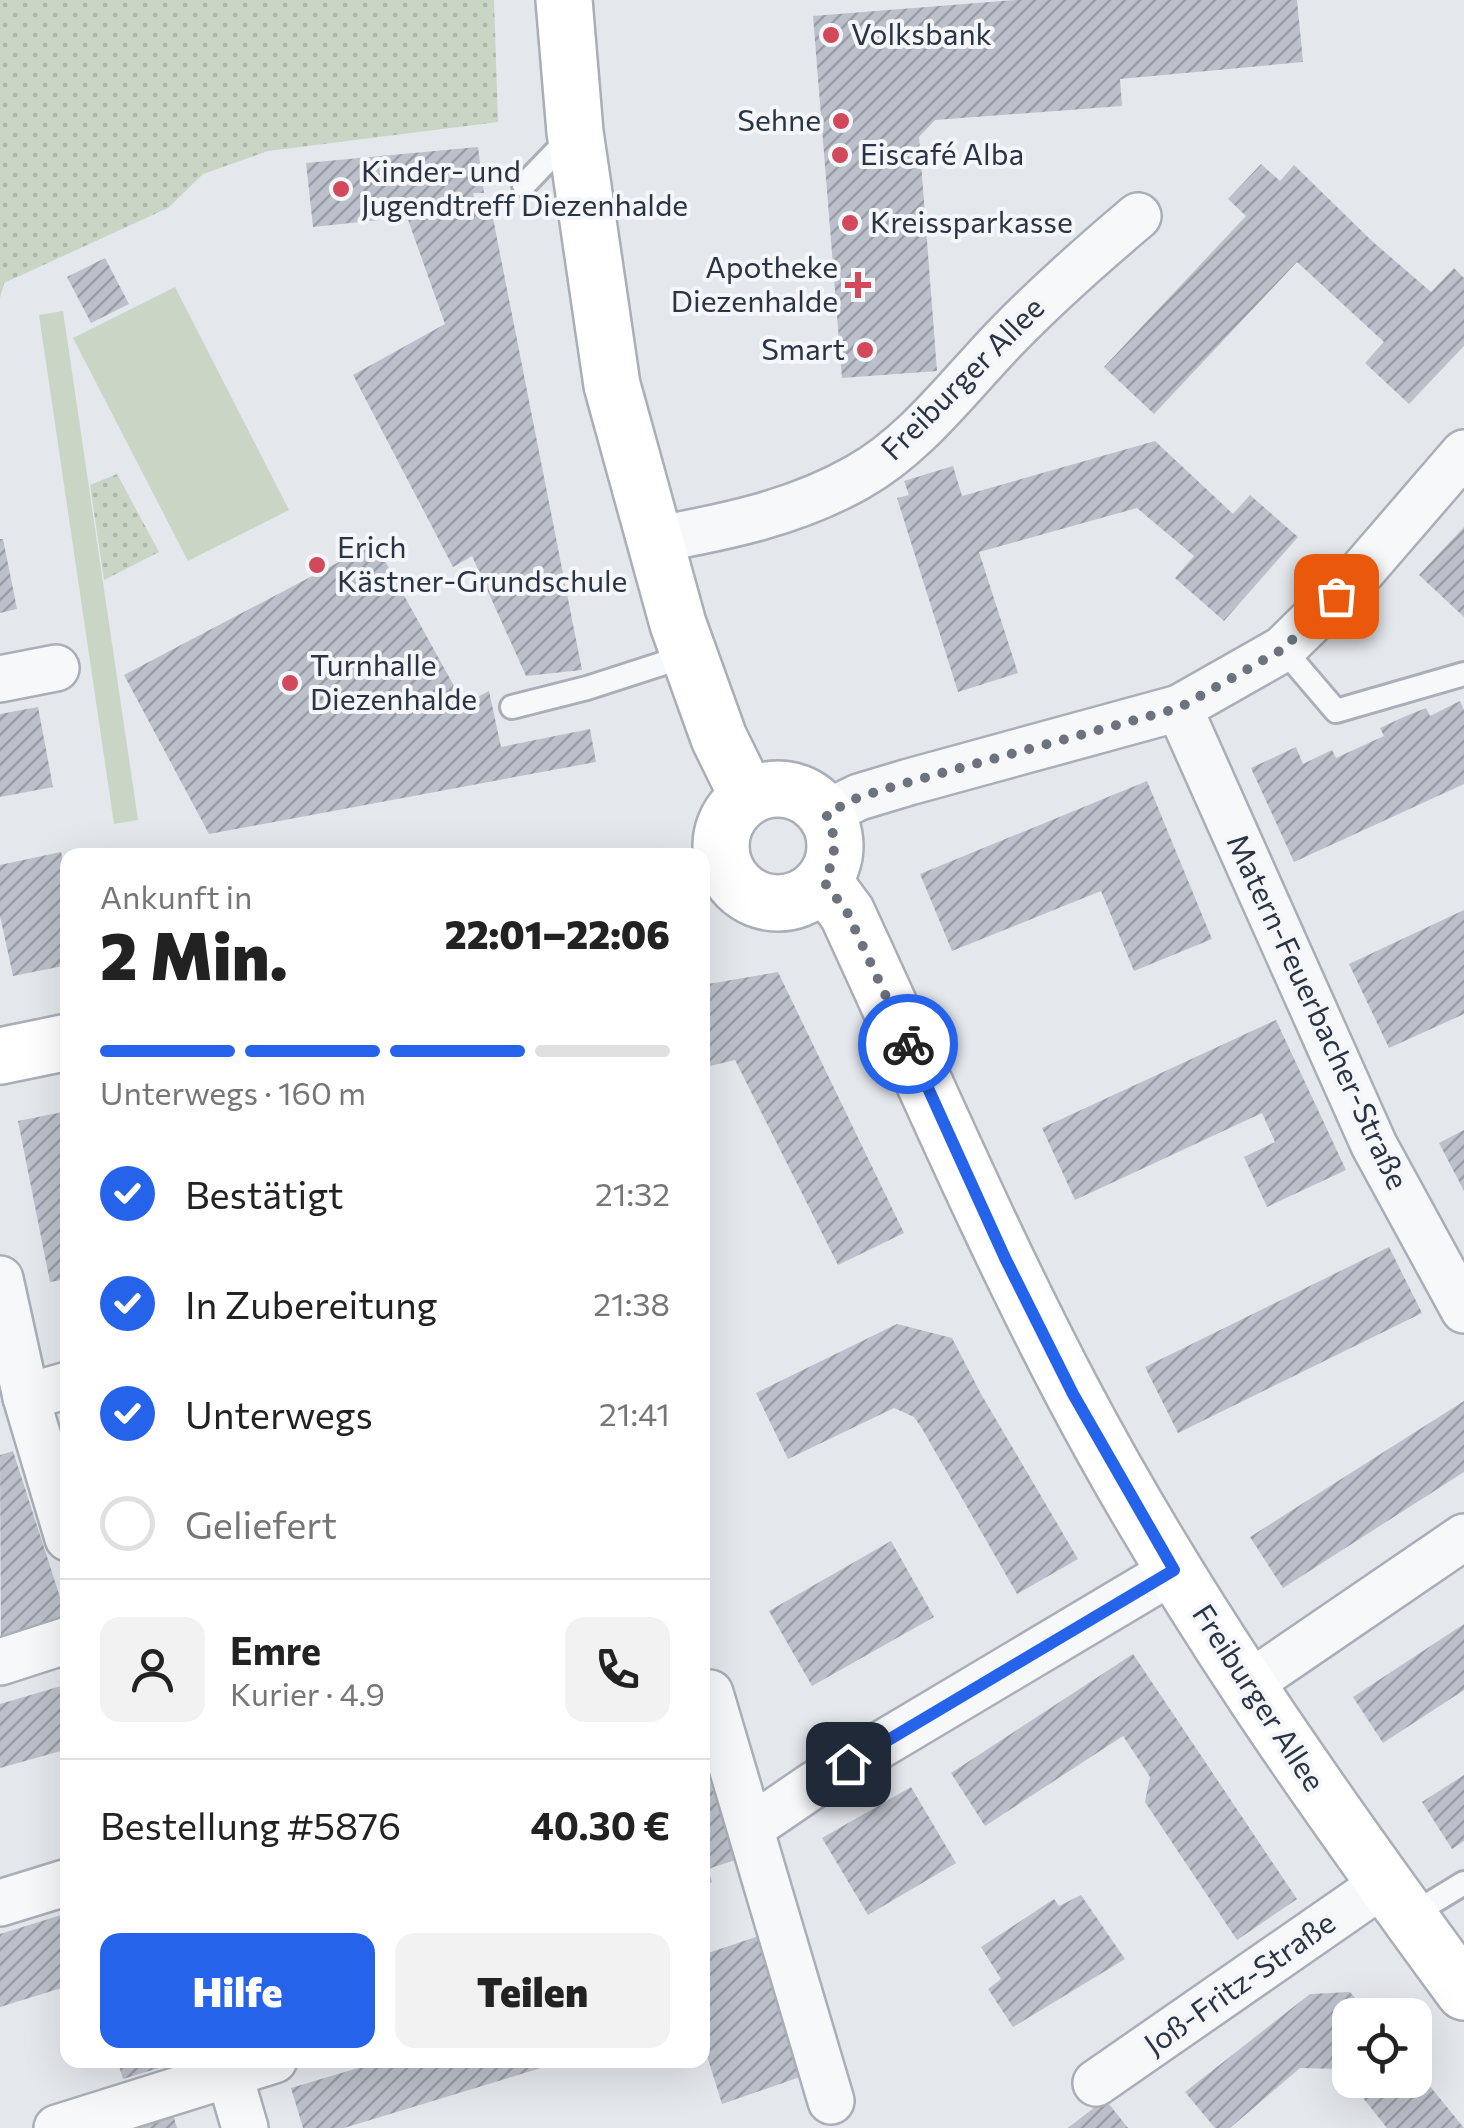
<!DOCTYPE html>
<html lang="de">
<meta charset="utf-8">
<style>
:root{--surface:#fff;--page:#f2f2f2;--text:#222;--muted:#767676;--line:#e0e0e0;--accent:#2563eb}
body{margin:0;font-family:Commissioner,sans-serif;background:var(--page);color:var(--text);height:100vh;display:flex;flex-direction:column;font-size:38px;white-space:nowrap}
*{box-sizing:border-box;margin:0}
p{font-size:32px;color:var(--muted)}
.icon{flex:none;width:55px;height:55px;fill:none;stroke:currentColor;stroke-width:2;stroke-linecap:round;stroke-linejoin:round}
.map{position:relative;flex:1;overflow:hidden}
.drawer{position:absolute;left:60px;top:848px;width:650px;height:1220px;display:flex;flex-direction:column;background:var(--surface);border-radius:20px;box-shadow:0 10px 40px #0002}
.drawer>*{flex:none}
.tools{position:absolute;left:1332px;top:1998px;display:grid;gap:20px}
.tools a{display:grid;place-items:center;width:100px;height:100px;border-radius:20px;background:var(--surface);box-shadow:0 10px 40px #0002;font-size:50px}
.pin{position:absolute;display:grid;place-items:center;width:85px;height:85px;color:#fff;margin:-42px;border-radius:20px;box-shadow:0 5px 15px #0006}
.courier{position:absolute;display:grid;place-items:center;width:100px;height:100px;margin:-50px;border:8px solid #2563eb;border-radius:50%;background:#fff;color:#222;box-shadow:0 2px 12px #0007}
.headline em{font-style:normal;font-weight:800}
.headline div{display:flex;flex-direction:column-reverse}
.headline{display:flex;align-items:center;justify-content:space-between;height:170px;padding:0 40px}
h1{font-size:65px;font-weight:800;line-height:75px}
.bar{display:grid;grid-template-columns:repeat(4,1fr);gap:15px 10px;align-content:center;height:120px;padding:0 40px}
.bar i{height:12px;border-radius:8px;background:var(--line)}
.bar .selected{background:var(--accent)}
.bar p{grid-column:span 4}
.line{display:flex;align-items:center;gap:25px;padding:0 40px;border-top:2px solid var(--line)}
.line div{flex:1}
.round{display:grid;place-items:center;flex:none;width:105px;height:105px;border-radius:20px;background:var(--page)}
ol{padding:0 40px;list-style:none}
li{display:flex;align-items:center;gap:30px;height:110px}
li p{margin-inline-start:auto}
li .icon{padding:10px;border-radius:50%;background:var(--accent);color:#fff;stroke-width:4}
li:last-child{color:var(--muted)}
li i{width:55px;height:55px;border:5px solid var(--line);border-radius:50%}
.cta{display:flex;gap:20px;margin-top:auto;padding:20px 40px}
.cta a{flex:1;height:115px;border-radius:20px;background:var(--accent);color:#fff;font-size:40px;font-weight:800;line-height:115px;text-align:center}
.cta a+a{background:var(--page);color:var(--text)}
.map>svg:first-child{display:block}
.park{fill:url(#park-dots)}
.pitch{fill:#c9d6c5}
.building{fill:url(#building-hatch)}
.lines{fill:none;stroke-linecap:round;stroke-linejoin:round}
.lane-casing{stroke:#a9aeb7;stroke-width:28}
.street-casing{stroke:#a9aeb7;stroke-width:50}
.secondary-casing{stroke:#a9aeb7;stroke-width:60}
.lane{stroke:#f7f8fa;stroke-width:22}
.street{stroke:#f7f8fa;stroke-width:45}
.secondary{stroke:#fff;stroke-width:55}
.done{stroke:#6c737f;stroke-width:10;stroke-dasharray:0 18}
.route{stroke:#2563eb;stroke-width:12}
.poi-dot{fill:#d1495b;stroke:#f4f6f9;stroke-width:4}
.labels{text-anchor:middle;stroke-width:8;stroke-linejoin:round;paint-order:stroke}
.poi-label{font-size:30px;fill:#2b3445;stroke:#f4f6f9;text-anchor:start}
.street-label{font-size:30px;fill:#2b3445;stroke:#f4f6f9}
</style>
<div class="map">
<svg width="1464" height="2128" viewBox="0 0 1464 2128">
<defs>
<pattern id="park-dots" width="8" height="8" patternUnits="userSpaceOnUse" patternTransform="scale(2.5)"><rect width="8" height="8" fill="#c9d6c5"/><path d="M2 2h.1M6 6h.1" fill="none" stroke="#adb8ab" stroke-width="1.8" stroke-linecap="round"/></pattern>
<pattern id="building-hatch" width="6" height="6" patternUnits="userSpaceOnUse" patternTransform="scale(2.5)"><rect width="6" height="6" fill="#bbc0ca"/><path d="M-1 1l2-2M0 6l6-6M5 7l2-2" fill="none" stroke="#989da6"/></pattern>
</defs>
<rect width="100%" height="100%" fill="#e4e7ec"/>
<!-- park -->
<g class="park">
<polygon points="0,0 494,0 498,122 268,151 203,174 168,208 4,283 0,298"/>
<polygon points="117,474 159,552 104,580 90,485"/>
</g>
<!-- pitch -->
<g class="pitch">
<polygon points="175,287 289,510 188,561 73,338"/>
<polygon points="63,311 138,820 114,824 39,315"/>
</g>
<!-- building -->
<g class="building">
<polygon points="1015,0 1297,0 1303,62 1120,79 1122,106 935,120 919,137 937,371 842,378 813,16"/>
<polygon points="478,147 484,193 473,193 476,210 491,208 582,670 526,676 472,556 453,567 353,375 445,324 407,217 313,227 306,163"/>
<polygon points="1261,164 1280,181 1294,165 1372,241 1431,292 1454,268 1464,278 1464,346 1409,404 1365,363 1384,342 1297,262 1154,414 1104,367 1246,216 1228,199"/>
<polygon points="105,258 129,304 91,323 67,277"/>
<polygon points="1155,441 1233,514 1250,495 1298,537 1224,621 1175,578 1194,556 1137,508 979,552 1018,673 958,692 897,498 909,495 904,481 953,466 962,496"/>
<polygon points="1464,527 1464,617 1419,575"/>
<polygon points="0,539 3,539 17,609 0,613"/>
<polygon points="375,543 464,704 489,691 501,747 590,729 596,762 209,834 124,675"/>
<polygon points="1460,701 1464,710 1464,784 1294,862 1251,768 1296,747 1303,764 1332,750 1336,758 1384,736 1380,728 1406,716 1426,708 1430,716"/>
<polygon points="38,707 53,787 0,797 0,714"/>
<polygon points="1147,781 1212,939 1134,971 1101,891 952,951 920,874"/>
<polygon points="61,852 68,884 68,965 13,976 0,916 0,865"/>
<polygon points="1464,910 1464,1014 1389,1048 1349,964"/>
<polygon points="778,972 904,1233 838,1265 735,1060 702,1068 702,985"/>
<polygon points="1276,1020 1346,1170 1267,1207 1244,1157 1275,1142 1262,1113 1075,1200 1042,1128"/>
<polygon points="68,1111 68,1279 50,1282 18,1121"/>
<polygon points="1464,1130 1464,1191 1439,1143"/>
<polygon points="1389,1247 1422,1313 1178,1433 1145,1367"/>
<polygon points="897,1324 952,1338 981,1394 1078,1559 1017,1594 921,1427 914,1417 894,1408 788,1459 756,1393"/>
<polygon points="1464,1401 1464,1472 1283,1588 1250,1537"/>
<polygon points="13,1451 67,1619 1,1640 0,1455"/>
<polygon points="891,1541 934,1617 812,1686 769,1611"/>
<polygon points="1464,1624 1464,1690 1383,1743 1353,1697"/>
<polygon points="1133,1654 1297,1899 1237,1940 1145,1802 1150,1777 1123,1736 985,1826 951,1773"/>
<polygon points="68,1684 68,1749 0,1768 0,1704"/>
<polygon points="702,1757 735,1860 708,1869 712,1882 702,1885"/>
<polygon points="1464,1775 1464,1841 1452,1849 1422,1802"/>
<polygon points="911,1787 956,1863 868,1915 822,1838"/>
<polygon points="1081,1895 1125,1959 1013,2027 988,1989 1001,1979 981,1947 1054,1899 1059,1906"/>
<polygon points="68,1913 68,1986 0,2007 0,1934"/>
<polygon points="759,1936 800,2077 722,2104 702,2040 702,1955"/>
<polygon points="1350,1992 1370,2015 1350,2015 1350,2080 1415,2080 1415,2068 1464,2128 1387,2128 1340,2069 1300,2068 1230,2128 1215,2128 1185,2092 1310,1994"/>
<polygon points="117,2060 182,2060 182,2061 123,2079"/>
<polygon points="385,2060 564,2060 564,2061 344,2128 303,2128 291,2088"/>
<polygon points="1105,2099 1128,2128 1068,2128"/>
<polygon points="172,2111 177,2128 125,2128"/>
</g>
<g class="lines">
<defs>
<g id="lane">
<polyline points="524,185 572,135"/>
<polyline points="1283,649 1336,711 1464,674"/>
<polyline points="512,707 587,688 689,655"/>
<polyline points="1408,1917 1464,1883"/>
</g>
<g id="street">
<path d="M654 540C725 527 795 513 858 477 917 444 961 383 1008 335 1049 293 1093 254 1138 216"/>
<polyline points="0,679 56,668"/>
<polyline points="1179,708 1374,1145 1464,1310"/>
<polyline points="826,813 859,797 909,782 1179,708 1283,649 1363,570 1464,453"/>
<polyline points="0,1279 26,1397 68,1538"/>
<polyline points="26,1397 68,1385"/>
<polyline points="0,1662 68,1640"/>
<polyline points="1246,1686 1464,1537"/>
<polyline points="710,1693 831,2101"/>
<polyline points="752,1827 815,1784 1174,1570"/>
<polyline points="0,1903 68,1882"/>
<polyline points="225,2060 245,2128"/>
<polyline points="1096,2083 1383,1884"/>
<polyline points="57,2128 274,2060"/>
</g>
<g id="secondary">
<polyline points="564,0 575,132 612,385 678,624 719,738 748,797"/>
<circle cx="778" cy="846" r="57"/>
<path d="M824 882 847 913C921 1073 990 1235 1072 1391 1184 1604 1322 1799 1464 1992"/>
<polyline points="0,1056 68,1042"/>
</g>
</defs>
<!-- lane casing -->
<use href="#lane" class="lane-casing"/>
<!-- street casing -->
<use href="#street" class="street-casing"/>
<!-- secondary casing -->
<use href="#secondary" class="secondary-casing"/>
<!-- lane -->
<use href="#lane" class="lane"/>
<!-- street -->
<use href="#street" class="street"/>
<!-- secondary -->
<use href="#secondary" class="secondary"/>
</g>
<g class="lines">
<!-- done -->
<path class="done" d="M908 1044 847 912 824 882C836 856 838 840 826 814L859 797 909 782 1179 708 1283 649 1336 596"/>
<!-- route -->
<polyline class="route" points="848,1764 1174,1570 1073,1394 1005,1258 908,1044"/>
</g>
<!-- markers -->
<g class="poi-dot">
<circle cx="831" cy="35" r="10"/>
<circle cx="841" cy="121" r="10"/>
<circle cx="840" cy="155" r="10"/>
<circle cx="341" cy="189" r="10"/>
<circle cx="850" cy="223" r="10"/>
<path d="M853 270h10v10h10v10h-10v10h-10v-10h-10v-10h10z"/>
<circle cx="865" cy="350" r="10"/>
<circle cx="317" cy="565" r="10"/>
<circle cx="290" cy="683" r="10"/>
</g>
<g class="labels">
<!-- poi labels -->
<g class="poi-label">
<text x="851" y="45">Volksbank</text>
<text x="821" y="131" text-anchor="end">Sehne</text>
<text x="860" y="165">Eiscafé Alba</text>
<text x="361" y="182">Kinder- und<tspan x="361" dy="34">Jugendtreff Diezenhalde</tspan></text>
<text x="870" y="233">Kreissparkasse</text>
<text x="838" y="278" text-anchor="end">Apotheke<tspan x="838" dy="34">Diezenhalde</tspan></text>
<text x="845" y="360" text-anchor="end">Smart</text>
<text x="337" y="558">Erich<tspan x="337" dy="34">Kästner-Grundschule</tspan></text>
<text x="310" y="676">Turnhalle<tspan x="310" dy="34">Diezenhalde</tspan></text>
</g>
<!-- street labels -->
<g class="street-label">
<text transform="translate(963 379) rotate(-45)" y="10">Freiburger Allee</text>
<text transform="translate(1317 1012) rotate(65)" y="10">Matern-Feuerbacher-Straße</text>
<text transform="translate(1258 1698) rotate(57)" y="10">Freiburger Allee</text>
<text transform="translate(1240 1984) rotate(-35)" y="10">Joß-Fritz-Straße</text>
</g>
</g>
</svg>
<div class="tools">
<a><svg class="icon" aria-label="locate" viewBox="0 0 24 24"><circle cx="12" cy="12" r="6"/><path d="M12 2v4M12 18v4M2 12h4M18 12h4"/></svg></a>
</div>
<div class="pin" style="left:1336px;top:596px;background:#ea580c"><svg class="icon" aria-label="bag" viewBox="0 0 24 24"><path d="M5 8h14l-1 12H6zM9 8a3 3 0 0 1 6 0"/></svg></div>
<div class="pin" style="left:848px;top:1764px;background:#1f2937"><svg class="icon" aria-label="home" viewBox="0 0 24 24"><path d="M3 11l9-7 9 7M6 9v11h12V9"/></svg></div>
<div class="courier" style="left:908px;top:1044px"><svg class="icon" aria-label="bike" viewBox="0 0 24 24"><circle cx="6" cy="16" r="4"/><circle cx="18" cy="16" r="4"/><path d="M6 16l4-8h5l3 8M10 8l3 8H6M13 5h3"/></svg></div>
<section class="drawer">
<div class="headline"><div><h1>2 Min.</h1><p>Ankunft in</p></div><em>22:01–22:06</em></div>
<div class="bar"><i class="selected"></i><i class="selected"></i><i class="selected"></i><i></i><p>Unterwegs · 160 m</p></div>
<ol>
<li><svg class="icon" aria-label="check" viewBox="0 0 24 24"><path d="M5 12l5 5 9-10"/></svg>Bestätigt<p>21:32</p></li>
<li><svg class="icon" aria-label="check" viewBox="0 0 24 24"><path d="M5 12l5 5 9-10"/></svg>In Zubereitung<p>21:38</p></li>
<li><svg class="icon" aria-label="check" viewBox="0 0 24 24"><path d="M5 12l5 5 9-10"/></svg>Unterwegs<p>21:41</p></li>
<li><i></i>Geliefert</li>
</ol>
<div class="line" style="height:180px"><a class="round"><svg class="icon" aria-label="person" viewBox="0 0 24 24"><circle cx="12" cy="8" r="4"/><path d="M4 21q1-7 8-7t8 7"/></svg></a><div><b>Emre</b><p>Kurier · 4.9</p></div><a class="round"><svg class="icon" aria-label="phone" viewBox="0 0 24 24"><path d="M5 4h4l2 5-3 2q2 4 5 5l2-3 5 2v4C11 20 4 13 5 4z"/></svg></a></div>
<div class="line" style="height:130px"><div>Bestellung #5876</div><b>40.30 €</b></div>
<div class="cta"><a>Hilfe</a><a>Teilen</a></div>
</section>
</div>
